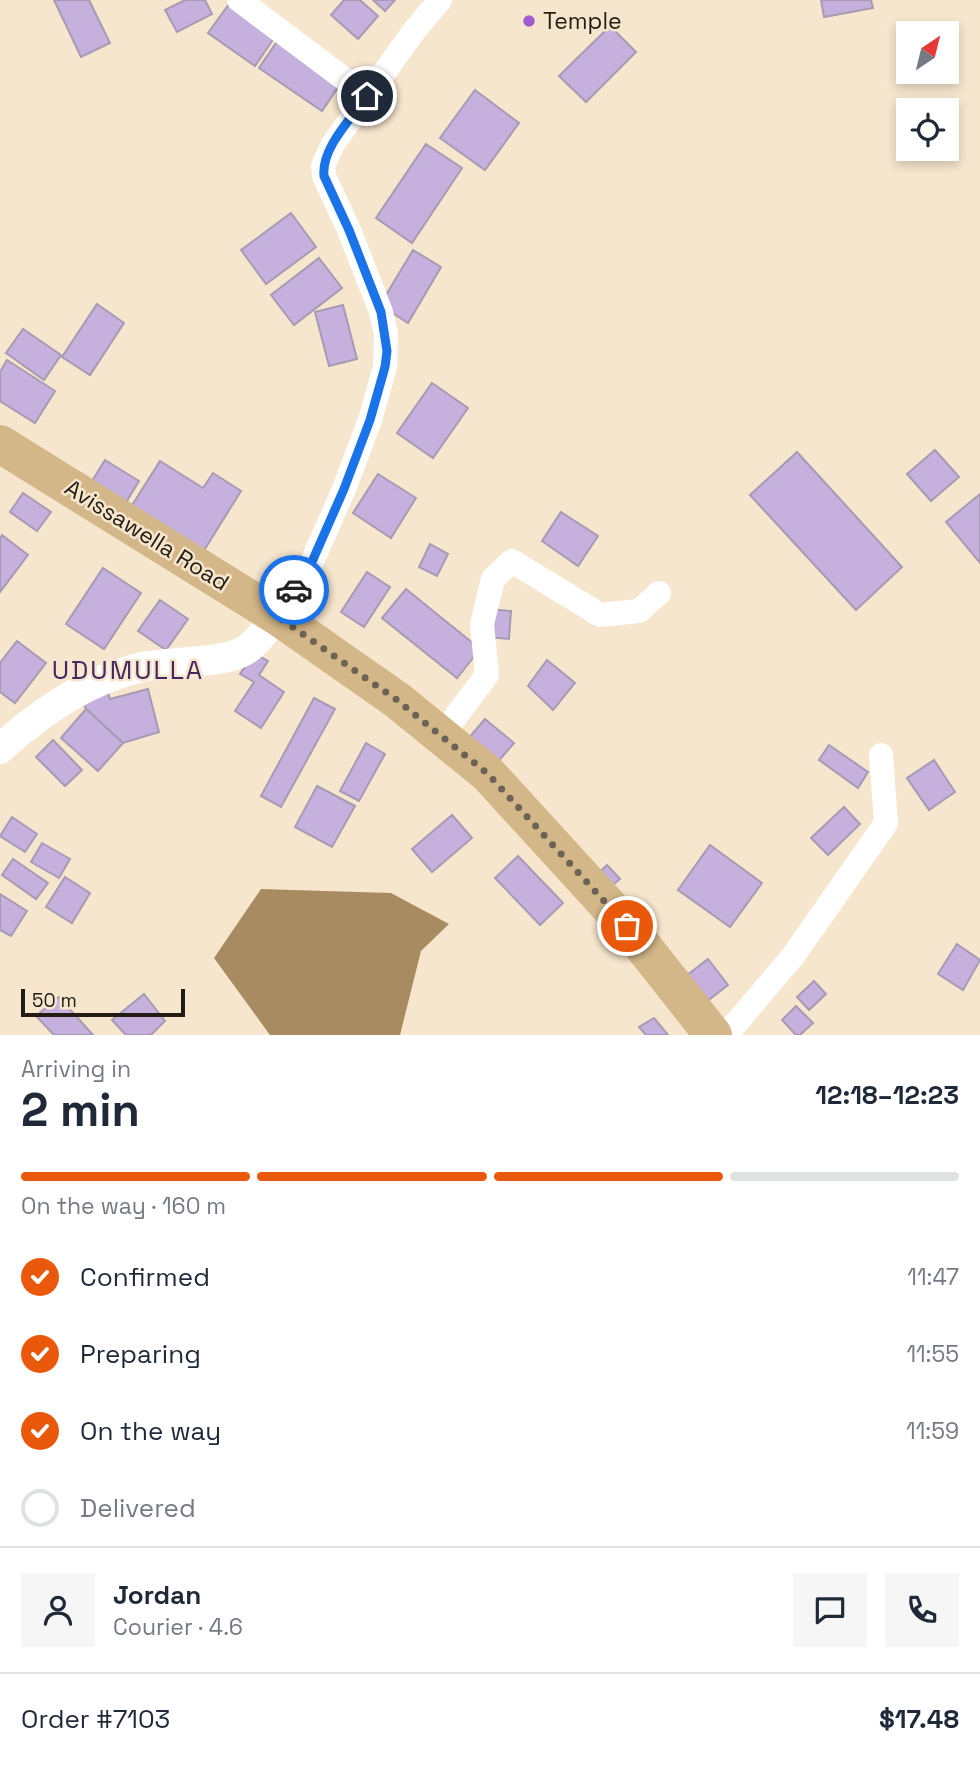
<!DOCTYPE html>
<meta charset="utf-8">
<style>
:root{--surface:#fff;--page:#f6f6f7;--text:#1f2937;--muted:#747a83;--line:#e0e1e3;--accent:#ea580c}
body{margin:0;font-family:"Space Grotesk",sans-serif;background:var(--page);color:var(--text);height:100vh;display:flex;flex-direction:column;font-size:26px;white-space:nowrap}
*{box-sizing:border-box;margin:0}
p{font-size:23px;color:var(--muted)}
.icon{flex:none;width:38px;height:38px;fill:none;stroke:currentColor;stroke-width:2;stroke-linecap:round;stroke-linejoin:round}
.map{position:relative;height:1035px;overflow:hidden}
.details{display:flex;flex-direction:column;background:var(--surface);flex:1}
.details>*{flex:none}
.needle{width:46px;rotate:35deg}
.fabs{position:absolute;left:896px;top:21px;display:grid;gap:14px}
.fabs a{display:grid;place-items:center;width:63px;height:63px;border-radius:0px;background:var(--surface);box-shadow:0 4px 10px #0003;font-size:35px}
.scale{position:absolute;left:21px;bottom:18px;width:164px;box-sizing:border-box;padding-left:7px;border:4px solid #221c13;border-top:0;font-size:19px;line-height:24px;white-space:nowrap;color:#221c13;-webkit-text-stroke:5px #f7e6ce;paint-order:stroke}
.pin{position:absolute;display:grid;place-items:center;width:60px;height:60px;color:#fff;margin:-30px;border:4px solid #fff;border-radius:50%;box-shadow:0 2px 7px #0007}
.courier{position:absolute;display:grid;place-items:center;width:70px;height:70px;margin:-35px;border:5px solid #1a73e8;border-radius:50%;background:#fff;color:#222;box-shadow:0 2px 9px #0007}
.overview em{font-style:normal;font-weight:600}
.overview div{display:flex;flex-direction:column-reverse}
.overview{display:flex;align-items:center;justify-content:space-between;height:119px;padding:0 21px}
h1{font-size:46px;font-weight:600;line-height:52px}
.bar{display:grid;grid-template-columns:repeat(4,1fr);gap:10px 7px;align-content:center;height:84px;padding:0 21px}
.bar i{height:9px;border-radius:5px;background:var(--line)}
.bar .on{background:var(--accent)}
.bar p{grid-column:span 4}
.line{display:flex;align-items:center;gap:18px;padding:0 21px;border-top:2px solid var(--line)}
.line div{flex:1}
.round{display:grid;place-items:center;flex:none;width:74px;height:74px;border-radius:0px;background:var(--page)}
ol{padding:0 21px;list-style:none}
li{display:flex;align-items:center;gap:21px;height:77px}
li p{margin-inline-start:auto}
li .icon{padding:7px;border-radius:50%;background:var(--accent);color:#fff;stroke-width:4}
li:last-child{color:var(--muted)}
li i{width:38px;height:38px;border:4px solid var(--line);border-radius:50%}
.map>svg:first-child{display:block}
.water{fill:#a88b61}
.building{fill:#c6b0dd;stroke:#a69bb3;stroke-width:2}
.lines{fill:none;stroke-linecap:round;stroke-linejoin:round}
.minor{stroke:#fff;stroke-width:24}
.tertiary{stroke:#fff;stroke-width:30}
.primary{stroke:#d4b788;stroke-width:38}
.done{stroke:#6d6354;stroke-width:7;stroke-dasharray:0 12.6}
.route{stroke:#1a73e8;stroke-width:9}
.poi-dot{fill:#9d5cd2;stroke:#f7e6ce;stroke-width:2.5}
.labels{text-anchor:middle;stroke-width:5;stroke-linejoin:round;paint-order:stroke}
.poi-label{font-size:23px;fill:#221c13;stroke:#f7e6ce;text-anchor:start}
.street-label{font-size:23px;fill:#221c13;stroke:#f7e6ce}
.quarter-label{font-size:26px;letter-spacing:2px;fill:#45265f;stroke:#f7e6ce}
</style>
<div class="map">
<svg width="980" height="1035" viewBox="0 0 980 1035">
<rect width="100%" height="100%" fill="#f7e6ce"/>
<!-- water -->
<polygon class="water" points="261,889 391,893 449,924 421,951 400,1035 270,1035 214,958"/>
<!-- building -->
<g class="building">
<polygon points="54,0 89,0 110,43 81,57"/>
<polygon points="185,0 205,0 212,14 177,32 165,10"/>
<polygon points="232,0 274,38 255,66 208,33"/>
<polygon points="344,0 360,0 378,16 358,39 331,15"/>
<polygon points="373,0 395,0 385,11"/>
<polygon points="821,0 871,0 873,8 824,17"/>
<polygon points="610,26 636,52 586,102 559,76"/>
<polygon points="278,40 341,83 322,111 259,68"/>
<polygon points="475,90 519,123 485,170 440,138"/>
<polygon points="426,144 462,168 412,243 376,218"/>
<polygon points="291,213 316,247 266,284 241,250"/>
<polygon points="413,250 441,267 408,323 380,305"/>
<polygon points="319,258 342,288 294,325 271,295"/>
<polygon points="97,304 124,323 90,375 62,357"/>
<polygon points="343,305 357,359 329,366 315,312"/>
<polygon points="23,329 61,355 44,380 6,353"/>
<polygon points="7,360 55,391 35,423 0,401 0,372"/>
<polygon points="432,383 468,408 433,458 397,433"/>
<polygon points="935,450 959,477 931,501 907,474"/>
<polygon points="797,452 902,567 856,610 750,495"/>
<polygon points="105,460 139,481 125,504 91,483"/>
<polygon points="160,461 203,488 213,473 241,491 203,552 131,507"/>
<polygon points="378,474 416,498 391,538 353,513"/>
<polygon points="23,493 51,512 37,531 10,512"/>
<polygon points="980,494 980,563 946,522"/>
<polygon points="561,512 598,536 578,566 542,541"/>
<polygon points="2,535 28,555 0,592 0,539"/>
<polygon points="430,544 448,554 437,576 419,567"/>
<polygon points="103,568 141,593 104,649 66,624"/>
<polygon points="367,572 390,587 364,627 341,612"/>
<polygon points="406,589 480,649 457,678 382,618"/>
<polygon points="160,600 188,619 166,650 138,631"/>
<polygon points="490,609 511,611 509,639 487,637"/>
<polygon points="17,641 46,663 15,703 0,692 0,663"/>
<polygon points="254,653 268,661 259,675 284,692 261,728 235,711 254,682 240,674"/>
<polygon points="547,660 575,683 553,710 528,686"/>
<polygon points="107,689 110,699 148,689 159,732 123,743 86,709 81,698"/>
<polygon points="314,698 335,709 281,807 261,796"/>
<polygon points="86,709 123,743 98,771 61,738"/>
<polygon points="485,719 514,743 496,764 467,740"/>
<polygon points="53,740 82,770 65,786 36,757"/>
<polygon points="366,743 385,754 359,801 340,791"/>
<polygon points="829,745 868,772 858,788 819,760"/>
<polygon points="934,760 955,792 929,810 907,778"/>
<polygon points="317,786 355,806 332,847 295,827"/>
<polygon points="844,807 860,824 828,855 811,838"/>
<polygon points="452,815 472,838 432,872 412,849"/>
<polygon points="12,817 37,834 25,852 0,836"/>
<polygon points="42,843 70,859 59,878 31,862"/>
<polygon points="710,845 762,883 730,927 678,890"/>
<polygon points="518,856 563,903 540,925 495,878"/>
<polygon points="13,859 48,883 36,899 2,875"/>
<polygon points="607,865 620,879 601,895 589,882"/>
<polygon points="65,877 90,893 72,923 46,907"/>
<polygon points="0,894 27,911 11,936 0,930"/>
<polygon points="957,944 980,960 963,990 938,974"/>
<polygon points="708,959 728,985 697,1009 677,983"/>
<polygon points="814,981 826,994 809,1010 797,997"/>
<polygon points="144,994 165,1021 151,1035 126,1035 112,1020"/>
<polygon points="59,997 93,1035 54,1035 36,1016"/>
<polygon points="796,1006 813,1023 800,1035 796,1035 782,1020"/>
<polygon points="654,1018 668,1035 646,1035 639,1027"/>
</g>
<g class="lines">
<!-- minor -->
<g class="minor">
<polyline points="239,0 367,96"/>
<polyline points="277,616 311,564 344,489 370,420 385,367 386,334 381,312 349,230 324,176 323,166 333,144 414,31 440,0"/>
<polyline points="441,736 487,675 482,624 493,579 512,561 600,615 639,611 659,593"/>
<polyline points="726,1035 793,956 886,823 881,755"/>
</g>
<!-- tertiary -->
<path class="tertiary" d="M0 749C39 713 86 681 138 668 167 661 222 664 244 651 257 644 267 627 277 616"/>
<!-- primary -->
<polyline class="primary" points="0,444 277,616 397,700 488,774 627,926 713,1035"/>
</g>
<g class="lines">
<!-- done -->
<polyline class="done" points="294,590 277,616 397,700 488,774 627,926"/>
<!-- route -->
<path class="route" d="M294 590 311 564 344 489 370 420 385 367 387 351 381 312 349 230 324 176C321 148 352 118 367 96"/>
</g>
<!-- markers -->
<circle class="poi-dot" cx="529" cy="21" r="7"/>
<g class="labels">
<!-- poi labels -->
<g class="poi-label">
<text x="543" y="29">Temple</text>
</g>
<!-- street labels -->
<g class="street-label">
<text transform="translate(147 535) rotate(32)" y="8">Avissawella Road</text>
</g>
<!-- quarter labels -->
<g class="quarter-label">
<text x="128" y="679">UDUMULLA</text>
</g>
</g>
</svg>
<div class="fabs">
<a><svg class="needle" viewBox="-14 -14 28 28"><path d="M0-13l5 13h-10z" fill="#e53935"/><path d="M0 13l5-13h-10z" fill="#747a83"/></svg></a>
<a><svg class="icon" aria-label="locate" viewBox="0 0 24 24"><circle cx="12" cy="12" r="6"/><path d="M12 2v4M12 18v4M2 12h4M18 12h4"/></svg></a>
</div>
<div class="scale">50 m</div>
<div class="pin" style="left:627px;top:926px;background:#ea580c"><svg class="icon" aria-label="bag" viewBox="0 0 24 24"><path d="M5 8h14l-1 12H6zM9 8a3 3 0 0 1 6 0"/></svg></div>
<div class="pin" style="left:367px;top:96px;background:#1f2937"><svg class="icon" aria-label="home" viewBox="0 0 24 24"><path d="M3 11l9-7 9 7M6 9v11h12V9"/></svg></div>
<div class="courier" style="left:294px;top:590px"><svg class="icon" aria-label="car" viewBox="0 0 24 24"><path d="M5 17H2v-5l4-1 3-4h7l3 4 3 1v5h-3M9 17h6M6 11h13"/><circle cx="7" cy="17" r="2"/><circle cx="17" cy="17" r="2"/></svg></div>
</div>
<section class="details">
<div class="overview"><div><h1>2 min</h1><p>Arriving in</p></div><em>12:18–12:23</em></div>
<div class="bar"><i class="on"></i><i class="on"></i><i class="on"></i><i></i><p>On the way · 160 m</p></div>
<ol>
<li><svg class="icon" aria-label="check" viewBox="0 0 24 24"><path d="M5 12l5 5 9-10"/></svg>Confirmed<p>11:47</p></li>
<li><svg class="icon" aria-label="check" viewBox="0 0 24 24"><path d="M5 12l5 5 9-10"/></svg>Preparing<p>11:55</p></li>
<li><svg class="icon" aria-label="check" viewBox="0 0 24 24"><path d="M5 12l5 5 9-10"/></svg>On the way<p>11:59</p></li>
<li><i></i>Delivered</li>
</ol>
<div class="line" style="height:126px"><a class="round"><svg class="icon" aria-label="person" viewBox="0 0 24 24"><circle cx="12" cy="8" r="4"/><path d="M4 21q1-7 8-7t8 7"/></svg></a><div><b>Jordan</b><p>Courier · 4.6</p></div><a class="round"><svg class="icon" aria-label="chat" viewBox="0 0 24 24"><path d="M4 5h16v11H9l-5 4z"/></svg></a><a class="round"><svg class="icon" aria-label="phone" viewBox="0 0 24 24"><path d="M5 4h4l2 5-3 2q2 4 5 5l2-3 5 2v4C11 20 4 13 5 4z"/></svg></a></div>
<div class="line" style="height:91px"><div>Order #7103</div><b>$17.48</b></div>
</section>
